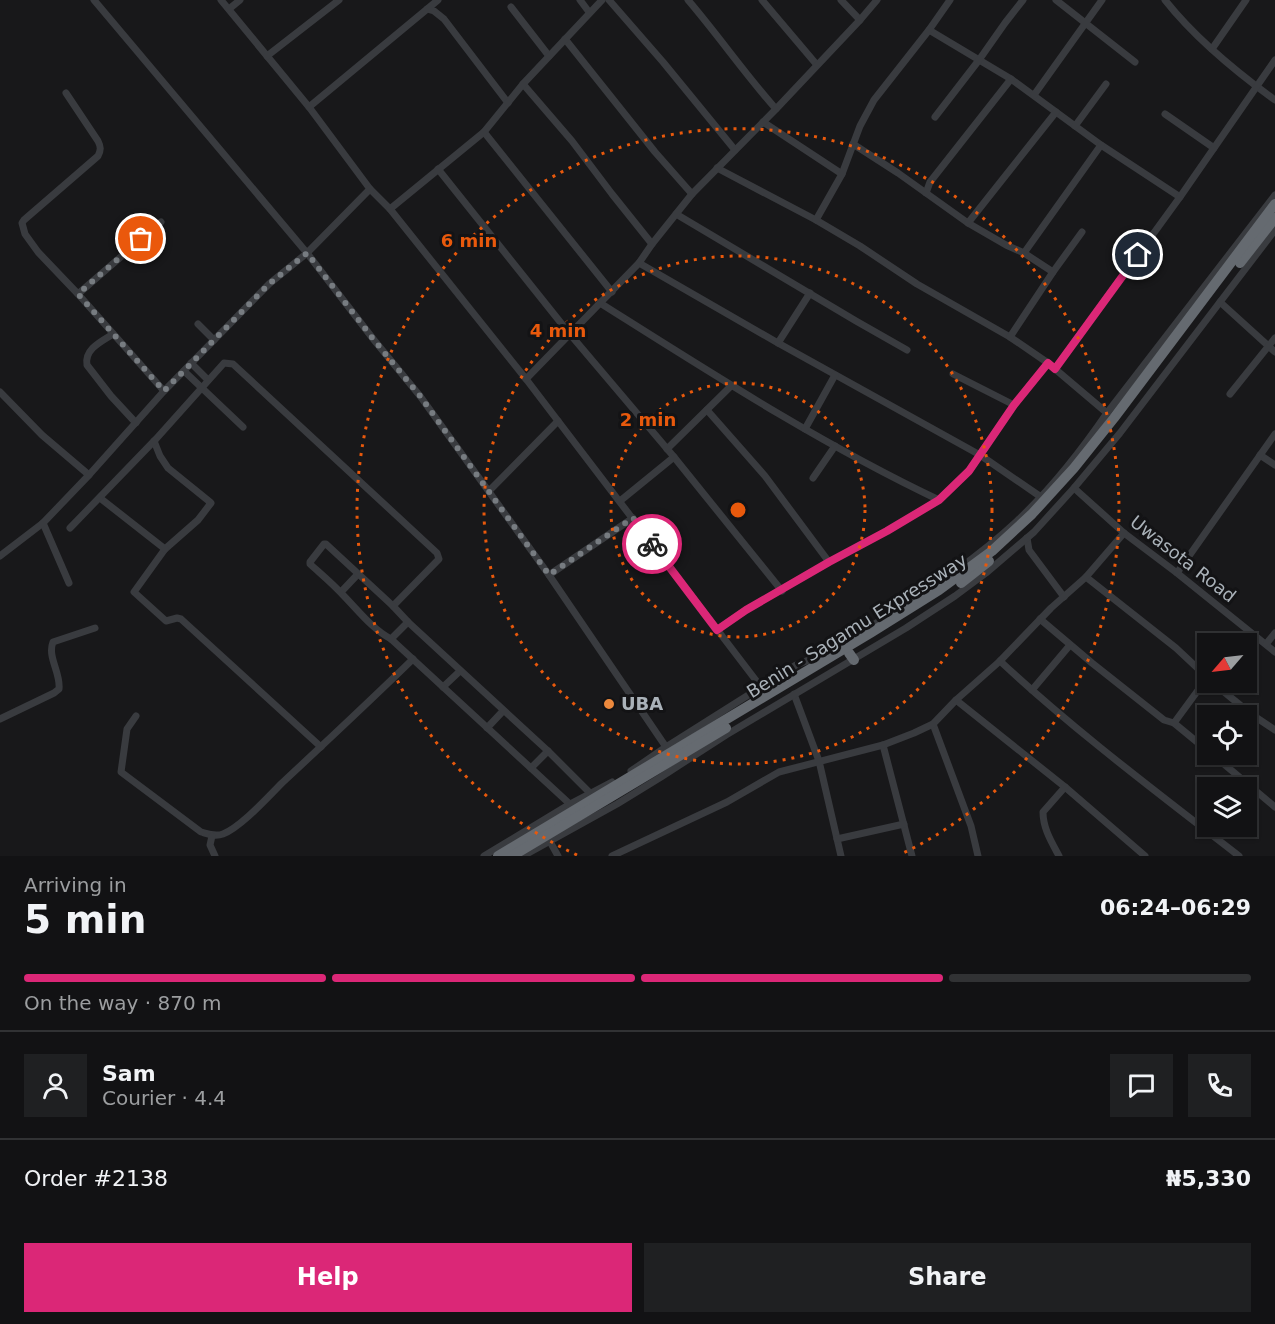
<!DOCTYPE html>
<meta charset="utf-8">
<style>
:root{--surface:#121214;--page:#1f2022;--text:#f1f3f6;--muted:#9c9ea0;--line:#313234;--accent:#db2777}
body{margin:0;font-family:"DejaVu Sans",sans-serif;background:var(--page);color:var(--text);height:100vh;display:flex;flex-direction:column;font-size:22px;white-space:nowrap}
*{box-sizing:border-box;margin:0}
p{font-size:20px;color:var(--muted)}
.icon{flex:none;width:33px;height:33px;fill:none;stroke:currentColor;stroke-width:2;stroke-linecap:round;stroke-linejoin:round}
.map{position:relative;height:856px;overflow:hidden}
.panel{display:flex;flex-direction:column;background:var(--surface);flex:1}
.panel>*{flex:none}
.needle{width:39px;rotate:242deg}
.buttons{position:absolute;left:1197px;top:633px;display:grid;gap:12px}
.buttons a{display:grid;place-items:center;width:60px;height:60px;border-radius:0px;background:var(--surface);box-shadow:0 2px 4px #0004,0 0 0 2px var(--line);font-size:30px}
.pin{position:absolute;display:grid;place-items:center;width:51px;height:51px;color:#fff;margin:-26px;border:3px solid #fff;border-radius:50%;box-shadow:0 2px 6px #0007}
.courier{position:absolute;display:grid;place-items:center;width:60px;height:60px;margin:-30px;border:4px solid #db2777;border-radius:50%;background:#fff;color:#222;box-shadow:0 2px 8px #0007}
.summary em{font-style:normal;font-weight:700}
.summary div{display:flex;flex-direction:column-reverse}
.summary{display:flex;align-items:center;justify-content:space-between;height:102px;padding:0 24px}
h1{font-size:39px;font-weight:700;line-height:45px}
.bar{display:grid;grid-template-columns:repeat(4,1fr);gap:9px 6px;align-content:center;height:72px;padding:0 24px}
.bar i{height:8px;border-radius:4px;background:var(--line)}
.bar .selected{background:var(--accent)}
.bar p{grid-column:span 4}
.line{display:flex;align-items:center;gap:15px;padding:0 24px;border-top:2px solid var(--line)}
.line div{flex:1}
.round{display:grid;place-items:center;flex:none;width:63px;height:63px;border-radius:0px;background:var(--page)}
.cta{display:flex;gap:12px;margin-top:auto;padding:12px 24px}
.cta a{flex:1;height:69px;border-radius:0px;background:var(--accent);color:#fff;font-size:24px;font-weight:700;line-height:69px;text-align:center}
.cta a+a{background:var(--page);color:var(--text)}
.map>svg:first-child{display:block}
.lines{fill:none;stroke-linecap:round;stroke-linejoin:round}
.minor{stroke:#393b3f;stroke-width:7}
.highway{stroke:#656a70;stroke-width:10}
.done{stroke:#777c81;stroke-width:6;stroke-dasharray:0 10.8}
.route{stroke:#db2777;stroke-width:8}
.ring{fill:none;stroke:#e8590c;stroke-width:3;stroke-dasharray:3 6}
.poi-dot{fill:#ec893d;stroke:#131315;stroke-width:2}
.labels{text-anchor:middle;stroke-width:6;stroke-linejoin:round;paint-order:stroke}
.street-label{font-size:18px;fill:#aab2b9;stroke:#131315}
.poi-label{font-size:18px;font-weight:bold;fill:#aab2b9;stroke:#131315;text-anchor:start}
.centre{fill:#e8590c;stroke:#131315;stroke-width:3}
.ring-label{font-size:18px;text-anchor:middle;font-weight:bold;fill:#e8590c;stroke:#131315;stroke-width:6;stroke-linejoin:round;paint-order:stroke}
</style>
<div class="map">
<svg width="1275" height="856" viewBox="0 0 1275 856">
<rect width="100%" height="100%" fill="#18181a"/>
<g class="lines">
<!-- minor -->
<g class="minor">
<polyline points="94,0 307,253 374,340 420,396 549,575 666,747"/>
<polyline points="221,0 309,107 370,189 390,209 526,379 761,687"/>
<polyline points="580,0 589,12"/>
<polyline points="609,0 663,62 735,150"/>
<path d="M688 0C718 35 745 74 776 109"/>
<polyline points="762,0 817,65"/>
<polyline points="841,0 860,20"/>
<polyline points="1056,0 1135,62"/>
<path d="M1165 0C1195 38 1235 71 1275 100"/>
<polyline points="511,7 549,56"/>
<polyline points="229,9 240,0"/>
<polyline points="427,9 434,11 444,19 508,103"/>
<polyline points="929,30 1011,79 1101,145 1180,197"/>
<polyline points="565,39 655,152 692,194"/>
<polyline points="1212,49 1246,0"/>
<polyline points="267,56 339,0"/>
<polyline points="523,84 572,141 612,194 652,244"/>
<path d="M66 93 98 141C101 147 101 150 98 156L24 220 22 223 25 234 38 252 78 294 164 391"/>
<polyline points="1034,95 1102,0"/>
<polyline points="309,107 438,0"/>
<polyline points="1165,114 1214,148"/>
<polyline points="935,117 979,60 1005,23 1023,0"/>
<polyline points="763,122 842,174"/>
<polyline points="1075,126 1106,84"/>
<polyline points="484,132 612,292"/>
<polyline points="853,144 898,173 968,223 1006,245 1024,253 1053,272"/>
<polyline points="717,168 816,220 860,246 917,284 1010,337 1048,363 1107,413"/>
<polyline points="438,169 569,333 674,457 782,591"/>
<polyline points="926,193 930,182 1011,79"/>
<polyline points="390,209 484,132 523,84 602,0"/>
<polyline points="676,214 856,321 907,350"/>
<polyline points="816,220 842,174 860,126 874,100 929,30 950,0"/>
<polyline points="968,223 1056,112"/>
<polyline points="1024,253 1101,145"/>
<polyline points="639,263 778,343 980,455 1041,497"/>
<polyline points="78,294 161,222"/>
<polyline points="1220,302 1275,352"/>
<path d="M600 303C711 373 821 444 939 500"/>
<polyline points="198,324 214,340"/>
<path d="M113 334C102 341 84 349 87 365L111 396 136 423"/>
<polyline points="1010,337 1053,272 1082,232"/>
<polyline points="778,343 810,293"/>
<polyline points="191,363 208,380"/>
<polyline points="1055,369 1180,197 1275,60"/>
<polyline points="184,371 243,427"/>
<polyline points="953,374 1014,405"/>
<polyline points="526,379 639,263 652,244 692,194 776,109 860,20 877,0"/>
<polyline points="0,392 42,435 89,475"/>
<polyline points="1230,394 1275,338"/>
<polyline points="707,410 765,476 829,562"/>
<polyline points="805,429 835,375"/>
<polyline points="154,441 160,456 168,468 210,502 211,503 198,520 165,549 134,592 166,621 177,618 181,619 321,747"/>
<polyline points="667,449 731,386"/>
<polyline points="1260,455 1275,465"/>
<polyline points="813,478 835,446"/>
<polyline points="1074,488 1124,533 1177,573 1275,652"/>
<polyline points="489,491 558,421"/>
<polyline points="100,498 165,549"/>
<polyline points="620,501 674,457"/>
<polyline points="43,523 69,583"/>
<polyline points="70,528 156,439 224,363 233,364 437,553 439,559 393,606"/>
<polyline points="1027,538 1029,550 1064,597"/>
<polyline points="0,556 43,523 89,475 164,391 269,284 307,253 370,189"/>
<polyline points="1177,573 1275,434"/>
<polyline points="549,575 633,518"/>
<polyline points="1086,577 1176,648 1208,678"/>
<polyline points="341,592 358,574"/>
<polyline points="1040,619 1092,663 1164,720 1174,723 1208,751"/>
<polyline points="717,630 746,610 829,562 887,531 939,500 969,471 1014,405 1048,363"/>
<polyline points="391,639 408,622"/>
<polyline points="1266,644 1275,633"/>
<path d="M1000 661C1075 731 1158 793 1239 856"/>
<polyline points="1212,682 1251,714 1275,730"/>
<polyline points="443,687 460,671"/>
<polyline points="1032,690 1070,645"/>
<polyline points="794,694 819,761 841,856"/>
<polyline points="956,700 1065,787 1145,856"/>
<path d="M136 716 127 729 121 772 201 832C208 834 215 837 223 834 241 827 268 797 282 783 326 742 370 701 413 659"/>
<path d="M0 719 54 693 59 689C61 673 47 657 53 642L95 628"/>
<polyline points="1174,723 1207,678"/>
<polyline points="933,724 971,826 978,856"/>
<polyline points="487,728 503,711"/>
<polyline points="883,745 912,856"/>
<polyline points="1212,754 1275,807"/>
<polyline points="531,768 548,751"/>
<path d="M631 771 666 747 796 665C824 655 847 640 873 625 923 595 974 561 1017 521 1051 489 1081 451 1107 413L1275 195"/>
<path d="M572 806 391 639C372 629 357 609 342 594 332 583 321 574 310 564V562L324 544H326L393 606 408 622 548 751 593 796"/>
<polyline points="212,836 210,845 215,856"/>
<polyline points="548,838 558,856"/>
<polyline points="837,839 904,824"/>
<polyline points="484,856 570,804 612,782"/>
<polyline points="523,856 617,804 661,777 726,735 906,628 955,596 986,573 1034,532 1074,488 1120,433 1275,230"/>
<polyline points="612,856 727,802 779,772 883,745 914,733 933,724 956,700 1000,661 1051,608 1086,577 1124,533"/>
<path d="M1059 856C1051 841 1043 828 1043 812L1065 787"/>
</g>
<!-- highway -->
<g class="highway">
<polyline points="1240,263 1275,218"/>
<polyline points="961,583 989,561"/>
<polyline points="849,653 854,660"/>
<polyline points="498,856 872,632 939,590 992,551 1032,514 1074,468 1114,418 1275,204"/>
<polyline points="512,856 726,728"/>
</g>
</g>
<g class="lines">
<!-- done -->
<polyline class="done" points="141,239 78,294 164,391 269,284 307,253 374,340 420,396 549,575 633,518 652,544"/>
<!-- route -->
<polyline class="route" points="652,544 717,630 746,610 829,562 887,531 939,500 969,471 1014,405 1048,363 1055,369 1138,255"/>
</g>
<!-- distance rings -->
<g class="ring">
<circle cx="738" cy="510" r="127"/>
<circle cx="738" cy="510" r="254"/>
<path d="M577 855A381 381 0 1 1 899 855"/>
</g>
<!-- markers -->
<circle class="poi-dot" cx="609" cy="704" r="6"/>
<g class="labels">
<!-- street labels -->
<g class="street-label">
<text transform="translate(1183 559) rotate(38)" y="6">Uwasota Road</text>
<text transform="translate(857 626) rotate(-32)" y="6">Benin - Sagamu Expressway</text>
</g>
<!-- poi labels -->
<g class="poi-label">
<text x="621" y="710">UBA</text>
</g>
</g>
<circle cx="738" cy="510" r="9" class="centre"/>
<g class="ring-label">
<text x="469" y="247">6 min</text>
<text x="558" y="337">4 min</text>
<text x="648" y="426">2 min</text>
</g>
</svg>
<div class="buttons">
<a><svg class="needle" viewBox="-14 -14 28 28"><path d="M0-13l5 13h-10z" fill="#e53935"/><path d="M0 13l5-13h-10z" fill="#9c9ea0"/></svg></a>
<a><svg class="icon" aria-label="locate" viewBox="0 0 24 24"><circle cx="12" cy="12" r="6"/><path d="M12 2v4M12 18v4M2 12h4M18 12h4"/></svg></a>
<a><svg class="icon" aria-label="layers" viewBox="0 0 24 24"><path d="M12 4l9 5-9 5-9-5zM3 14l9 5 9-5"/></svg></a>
</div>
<div class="pin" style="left:141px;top:239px;background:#ea580c"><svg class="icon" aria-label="bag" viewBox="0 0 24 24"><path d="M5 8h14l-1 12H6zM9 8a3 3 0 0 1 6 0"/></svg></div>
<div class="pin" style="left:1138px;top:255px;background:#1f2937"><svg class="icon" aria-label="home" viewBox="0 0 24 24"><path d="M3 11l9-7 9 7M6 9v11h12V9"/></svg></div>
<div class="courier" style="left:652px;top:544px"><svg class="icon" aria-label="bike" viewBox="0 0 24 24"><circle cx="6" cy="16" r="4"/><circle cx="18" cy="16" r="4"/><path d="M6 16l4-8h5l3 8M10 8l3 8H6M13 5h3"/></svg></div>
</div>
<section class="panel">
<div class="summary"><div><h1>5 min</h1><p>Arriving in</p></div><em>06:24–06:29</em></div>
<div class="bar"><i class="selected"></i><i class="selected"></i><i class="selected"></i><i></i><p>On the way · 870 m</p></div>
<div class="line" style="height:108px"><a class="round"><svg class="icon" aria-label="person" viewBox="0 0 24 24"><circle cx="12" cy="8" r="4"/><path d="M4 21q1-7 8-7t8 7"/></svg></a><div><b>Sam</b><p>Courier · 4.4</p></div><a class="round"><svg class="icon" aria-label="chat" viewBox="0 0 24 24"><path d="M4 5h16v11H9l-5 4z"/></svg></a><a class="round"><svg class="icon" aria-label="phone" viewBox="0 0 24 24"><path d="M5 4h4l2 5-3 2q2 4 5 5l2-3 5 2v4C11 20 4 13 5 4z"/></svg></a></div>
<div class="line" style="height:78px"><div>Order #2138</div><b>₦5,330</b></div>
<div class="cta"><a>Help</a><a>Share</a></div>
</section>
